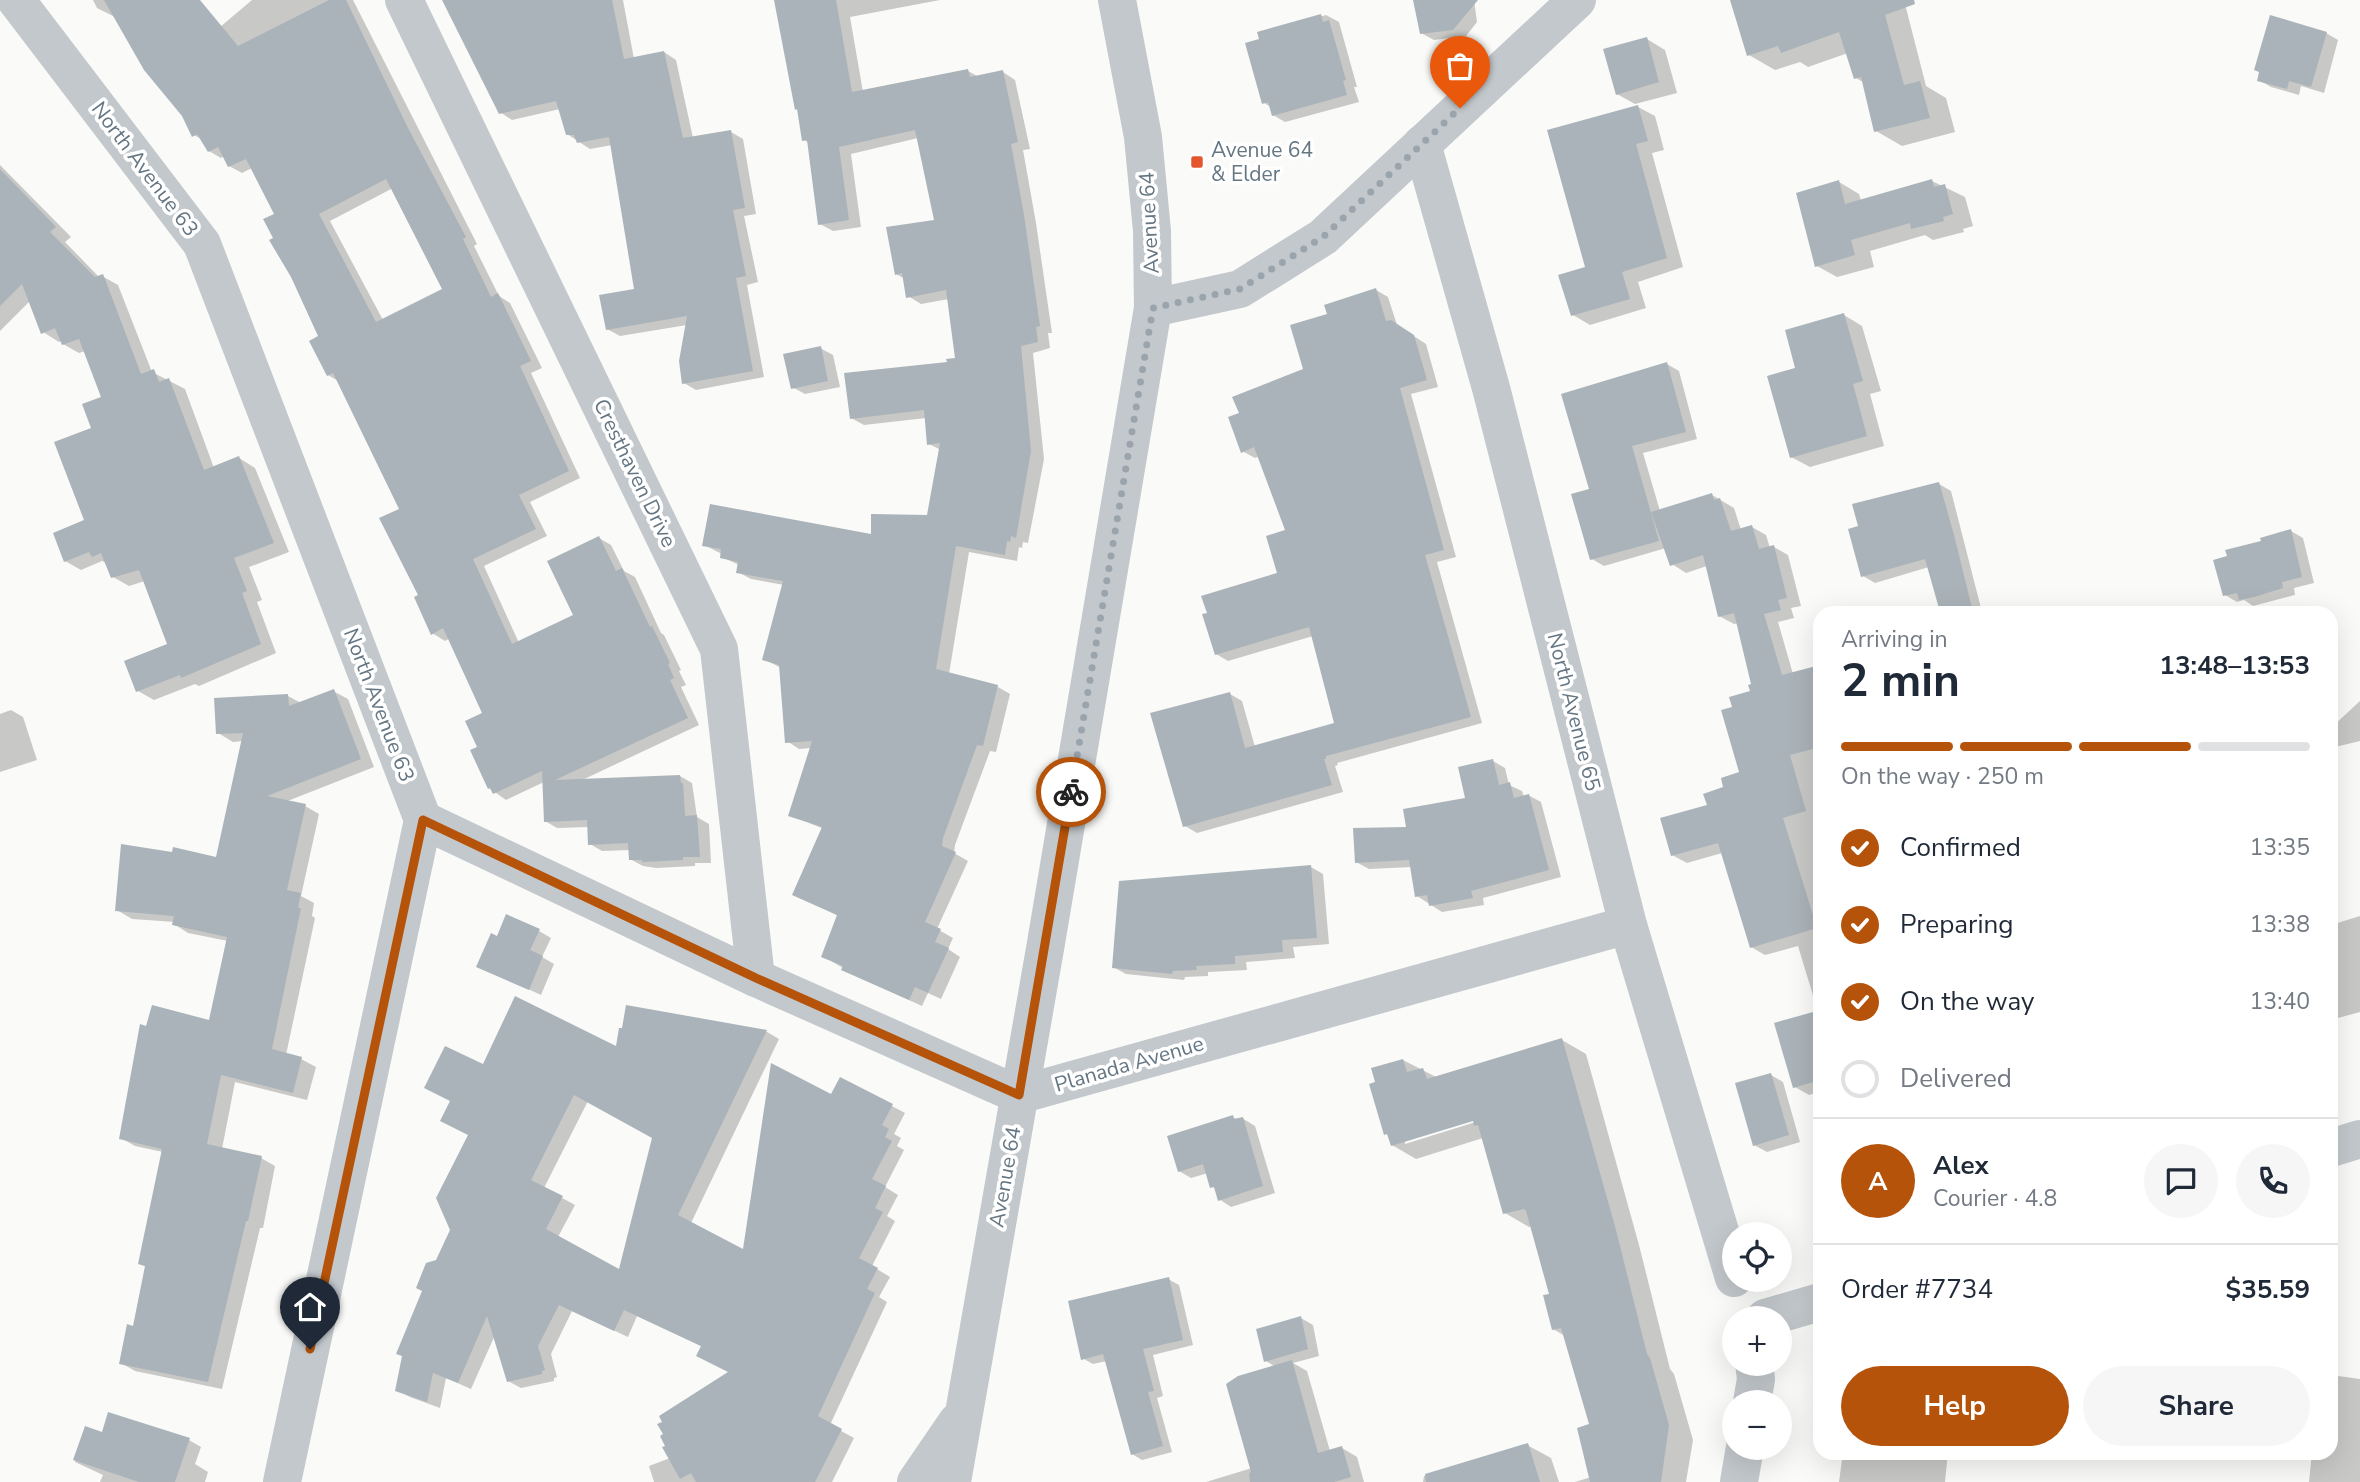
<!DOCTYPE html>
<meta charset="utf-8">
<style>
:root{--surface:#fff;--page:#f6f6f7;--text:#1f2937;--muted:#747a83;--line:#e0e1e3;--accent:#b45309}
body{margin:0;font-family:"Nunito Sans",sans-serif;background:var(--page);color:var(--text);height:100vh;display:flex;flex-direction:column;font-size:26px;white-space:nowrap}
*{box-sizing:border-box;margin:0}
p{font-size:23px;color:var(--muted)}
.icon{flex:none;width:38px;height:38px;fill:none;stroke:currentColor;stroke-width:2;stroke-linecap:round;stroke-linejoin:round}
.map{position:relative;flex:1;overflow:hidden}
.details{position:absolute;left:1813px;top:606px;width:525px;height:854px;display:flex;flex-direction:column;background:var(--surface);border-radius:21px;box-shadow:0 7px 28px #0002}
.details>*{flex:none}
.buttons{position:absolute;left:1722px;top:1222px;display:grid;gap:14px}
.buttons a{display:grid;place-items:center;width:70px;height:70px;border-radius:50%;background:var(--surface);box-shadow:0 7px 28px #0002;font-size:35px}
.pin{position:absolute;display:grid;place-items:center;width:60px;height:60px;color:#fff;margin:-72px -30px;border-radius:50% 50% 50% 0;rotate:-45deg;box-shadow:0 0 7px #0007}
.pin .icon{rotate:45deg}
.courier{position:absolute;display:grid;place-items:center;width:70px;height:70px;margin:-35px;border:5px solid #b45309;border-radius:50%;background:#fff;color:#222;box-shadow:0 2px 9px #0007}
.summary em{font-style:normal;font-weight:700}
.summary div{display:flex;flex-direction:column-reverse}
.summary{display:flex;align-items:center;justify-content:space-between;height:119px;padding:0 28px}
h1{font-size:46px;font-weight:700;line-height:52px}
.bar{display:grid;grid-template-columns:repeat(4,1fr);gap:10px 7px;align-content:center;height:84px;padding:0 28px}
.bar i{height:9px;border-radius:5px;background:var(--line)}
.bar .active{background:var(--accent)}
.bar p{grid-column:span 4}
.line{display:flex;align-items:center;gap:18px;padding:0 28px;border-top:2px solid var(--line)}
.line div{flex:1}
.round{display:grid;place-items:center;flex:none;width:74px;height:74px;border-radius:37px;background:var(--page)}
ol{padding:0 28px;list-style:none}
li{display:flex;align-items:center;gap:21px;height:77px}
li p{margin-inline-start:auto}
li .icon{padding:7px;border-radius:50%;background:var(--accent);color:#fff;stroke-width:4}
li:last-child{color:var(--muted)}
li i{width:38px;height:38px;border:4px solid var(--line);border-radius:50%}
.cta{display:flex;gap:14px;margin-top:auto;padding:14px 28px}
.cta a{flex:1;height:80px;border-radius:42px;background:var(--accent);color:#fff;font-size:28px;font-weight:700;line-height:80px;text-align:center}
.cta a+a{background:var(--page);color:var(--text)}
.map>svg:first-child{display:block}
.shadow{fill:#0003;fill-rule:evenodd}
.building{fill:#aab3b9;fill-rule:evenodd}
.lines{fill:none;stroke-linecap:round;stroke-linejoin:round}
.minor{stroke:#c3c8cc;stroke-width:38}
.tertiary{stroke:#c3c8cc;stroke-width:38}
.done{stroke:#99a4ac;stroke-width:7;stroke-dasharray:0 12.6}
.route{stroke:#b45309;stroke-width:9}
.poi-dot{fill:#e4572e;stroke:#fff;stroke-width:2.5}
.labels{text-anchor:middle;stroke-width:7;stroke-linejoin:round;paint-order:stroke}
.poi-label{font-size:21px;fill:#657683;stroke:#fff;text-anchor:start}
.street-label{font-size:21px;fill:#657683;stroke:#fff}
</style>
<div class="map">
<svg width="2360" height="1482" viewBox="0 0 2360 1482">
<rect width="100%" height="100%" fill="#fafaf8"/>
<!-- shadow -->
<g class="shadow">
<path d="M93 0H175L213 33 252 0H353L477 244 474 246 499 296 510 303 542 368 531 373 580 478 530 502 547 536 484 566 519 643 576 615 599 538 611 545 624 571 635 577 661 633 664 635 681 670 679 671 686 685 681 687 699 725 580 781 680 776 692 783 697 817 709 824 711 863H695V866L656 868 643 866 630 859V850L602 851 590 844 589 827 557 828 545 821 544 782 506 800 489 788 479 748 485 713 450 638 445 641 432 633 421 596 402 509 340 382 328 375 321 337 275 239 277 215 252 168 242 173 229 166 224 156 221 158 209 151 203 140 194 135 184 115 115 17 97 8ZM393 188 444 290 383 320 330 221Z"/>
<polygon points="444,0 623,0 634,59 664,52 676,60 693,138 731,132 743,139 756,214 744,216 758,282 747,285 764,377 696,390 684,383 687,325 620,336 607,329 636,290 612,145 590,149 567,134 560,109 512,120 500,112"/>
<polygon points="775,0 940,0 850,17 863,92 968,71 979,77 1003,72 1015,80 1030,149 1023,150 1036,223 1052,333 1048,333 1050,348 1033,353 1044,459 1028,543 1023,542 1022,548 1019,547 1017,561 969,552 949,674 998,687 1010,694 996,752 990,751 955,845 954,853 968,861 937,929 953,938 948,949 960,957 941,999 928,993 922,1006 856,976 823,956 839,916 795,895 824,829 790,815 812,748 799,749 787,741 781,668 764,659 784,585 751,579 738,572 739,565 722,557 722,554 704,545 872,536 928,516 941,450 929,444 926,418 864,425 851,418 957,360 949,299 921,304 908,296 905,279 896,274 936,221 918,138 851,154 861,227 833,231 820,224 809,143 804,140 799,110 796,109"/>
<polygon points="1415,0 1474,0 1477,22 1466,36 1434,40 1421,33"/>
<polygon points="1732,0 1904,0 1926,86 1946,98 1955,132 1902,146 1876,131 1863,82 1856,78 1848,53 1808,67 1800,62 1775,70 1749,55"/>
<polygon points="1326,15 1339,22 1357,87 1354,87 1359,102 1285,122 1273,115 1271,107 1264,103 1259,33"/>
<polygon points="2326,33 2338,40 2324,93 2301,86 2299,95 2271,87 2259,80"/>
<polygon points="1647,39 1665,50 1677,93 1635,104 1617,94"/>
<polygon points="1638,107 1655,116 1664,150 1652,153 1683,267 1638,282 1646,308 1590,325 1573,315"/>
<polygon points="0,165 71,237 65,242 99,277 102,276 118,285 152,372 185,389 214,468 239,458 255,468 289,552 249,567 262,600 257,602 276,653 199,686 195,684 154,700 138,691 170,645 145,581 129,586 113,577 108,564 102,561 81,570 65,561 86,521 93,429 103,398 85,351 79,353 63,344 62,340 59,342 43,332 31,300 0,331"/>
<polygon points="1932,181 1965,197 1973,226 1963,229 1964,232 1933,240 1925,235 1870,251 1874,267 1837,277 1817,266 1839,182 1859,194 1861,201"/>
<polygon points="1376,290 1388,297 1397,325 1426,344 1438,387 1411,394 1456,557 1437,562 1482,723 1337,763 1338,765 1335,766 1343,792 1197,833 1185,826 1230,694 1242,701 1255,747 1336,724 1313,636 1228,661 1216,654 1279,574 1288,531 1260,456 1255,458 1242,451 1241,414 1305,371 1329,315"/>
<polygon points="1844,315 1862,326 1881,391 1870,394 1884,446 1810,467 1791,457 1797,369"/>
<polygon points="820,348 833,355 840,387 805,394 792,387"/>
<polygon points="1667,364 1679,371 1697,439 1643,453 1660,511 1712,495 1734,508 1741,530 1752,527 1766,535 1770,548 1774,547 1788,555 1801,606 1791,608 1794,618 1778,622 1793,674 1820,667 1820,1092 1809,1095 1795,1087 1818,1012 1798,946 1765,955 1751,947 1722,853 1687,863 1672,855 1709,806 1741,773 1754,685 1739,623 1734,624 1719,616 1707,566 1686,573 1672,564 1666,548 1604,566 1592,559 1591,490"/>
<polygon points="1939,484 1951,491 1982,612 1942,612 1929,567 1875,583 1863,576 1860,527"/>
<polygon points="2291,531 2303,538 2314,583 2294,588 2295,595 2253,606 2244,600 2237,602 2225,595"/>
<polygon points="333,691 348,699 374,767 285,802 305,806 319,814 301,896 314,903 312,916 315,918 286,1055 301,1059 316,1067 307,1100 235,1082 222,1149 261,1158 275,1166 263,1228 260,1228 222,1389 135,1371 121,1363 135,1328 146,1267 140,1263 163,1152 135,1146 121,1138 211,1022 228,941 188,933 174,924 175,922 132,919 117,910 217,859 243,741 233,742 218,733 288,696 301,703"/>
<polygon points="2360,701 2360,741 2331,748 2331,728"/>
<polygon points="11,710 23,717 37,760 0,772 0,714"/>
<polygon points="1493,761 1505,768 1509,785 1522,791 1524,797 1528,795 1541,802 1561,877 1483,898 1484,905 1442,912 1417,896 1412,867 1369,869 1356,862 1408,828 1467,800"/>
<polygon points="1311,867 1323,874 1329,944 1293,947 1295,958 1246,962 1247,970 1208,972 1208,976 1185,977 1184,980 1126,974 1113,967"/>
<polygon points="2360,916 2360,1012 2338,1018 2331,1015 2331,925"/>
<polygon points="539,931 551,938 542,957 554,964 541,995 478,966 498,938"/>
<path d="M628 1007 767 1032 779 1039 691 1223 744 1252 841 1079 905 1113 894 1134 901 1138 897 1146 904 1150 885 1187 898 1195 887 1216 895 1221 872 1266 890 1277 879 1297 887 1302 830 1425 854 1438 832 1482H654L649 1466 670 1458 731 1373 703 1347 637 1316 628 1337 572 1311 551 1354 557 1377 554 1378V1381L521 1388 508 1381 495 1335 471 1389 446 1378 440 1408 410 1397 397 1390 437 1261 452 1230 484 1067 617 1048 624 1030ZM588 1101 654 1138 620 1272 558 1237 575 1205 544 1188Z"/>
<path d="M1562 1040 1586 1054 1639 1245 1670 1369 1674 1374 1693 1440 1686 1482H1575L1591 1477 1592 1425 1565 1336 1553 1329 1551 1295 1532 1226 1529 1227 1505 1213 1483 1138 1416 1159 1392 1145 1390 1136 1385 1133 1403 1060 1438 1078ZM1481 1117 1482 1120 1405 1144V1140Z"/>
<polygon points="1771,1075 1783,1082 1800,1142 1767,1152 1754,1145"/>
<polygon points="1233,1117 1238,1120 1242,1118 1255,1126 1275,1193 1231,1207 1219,1199 1208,1173 1191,1178 1179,1171"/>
<polygon points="1168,1279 1179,1285 1193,1345 1153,1355 1163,1396 1157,1398 1172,1452 1142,1460 1132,1454 1107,1361 1093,1364 1082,1358"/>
<polygon points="1301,1318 1313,1325 1319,1356 1293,1363 1307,1371 1330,1451 1342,1448 1357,1457 1364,1482 1206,1482 1252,1468 1276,1367 1266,1361"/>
<polygon points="2331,1375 2360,1379 2360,1482 2309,1482 2312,1452 2331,1452"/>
<polygon points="86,1428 103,1434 189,1440 201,1447 195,1464 208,1472 205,1482 100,1482 103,1475 75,1462"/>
<polygon points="1527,1445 1551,1458 1559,1482 1423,1482 1424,1476"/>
<polygon points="1843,1452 1948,1452 1945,1482 1839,1482"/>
</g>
<!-- building -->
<g class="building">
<path d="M104 0H200L238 46 329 0H346L408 128 466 237 463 239 491 297 498 293 531 361 520 366 569 471 519 495 536 529 473 559 512 644 573 615 547 561 599 536 616 571 622 568 650 627 652 626 670 663 668 664 674 678 670 680 688 718 555 780 680 775 681 783H683L685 816 697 815 700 857H683V860L642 862V860H629L628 843 588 845 587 820 544 822 542 771 493 794 490 788 488 789 470 750 477 747 465 721 482 713 443 628 431 635 414 597 418 595 379 518 399 509 333 373 327 376 309 341 318 336 291 277 269 240 273 238 263 219 274 214 246 159 228 167 218 147 208 152 197 134 192 137 182 116 144 70ZM386 179 442 289 376 322 319 214Z"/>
<polygon points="442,0 612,0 624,59 664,51 683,138 731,130 745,208 733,210 746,276 736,278 753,371 682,384 679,361 687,316 606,330 599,295 634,289 609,137 577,143 574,135 566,135 556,101 499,114"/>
<polygon points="774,0 836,0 852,92 968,69 970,77 1003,70 1018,142 1011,144 1024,215 1040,326 1036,327 1038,342 1021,346 1031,451 1016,538 1011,536 1010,542 1007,541 1005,555 956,546 936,669 998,685 983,746 977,745 943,838 942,846 956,852 925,922 941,929 935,942 949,948 928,993 915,987 909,1000 841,970 843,966 821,957 837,915 792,895 822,827 788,816 812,741 785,743 779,665 762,660 783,581 736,573 738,562 720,558 721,549 702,546 710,504 871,534 871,514 927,515 940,443 927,445 924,410 850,419 844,373 947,362 946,359 955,358 946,290 906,298 902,273 895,275 886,227 934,220 915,130 839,147 849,220 818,225 807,140 802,141 797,109 795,110"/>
<polygon points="1413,0 1478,0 1453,30 1420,34"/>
<polygon points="1730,0 1914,0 1915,4 1885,15 1904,85 1920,81 1930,118 1874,132 1861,77 1854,79 1839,32 1781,53 1778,46 1747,56"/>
<polygon points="1321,14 1323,22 1329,20 1346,80 1343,81 1347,95 1272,116 1268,102 1262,104 1245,43 1259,39 1257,32"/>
<polygon points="2270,15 2327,32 2311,87 2289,81 2287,89 2257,81 2259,72 2254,70"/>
<polygon points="1647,37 1659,82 1616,95 1603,49"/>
<polygon points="1638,105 1648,141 1636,144 1667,258 1622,272 1630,299 1571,316 1558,275 1585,267 1547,130"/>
<polygon points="0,169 56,227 50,232 95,277 103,274 141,374 154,369 159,382 169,378 204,470 239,456 274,543 234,558 247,591 242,593 261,644 181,678 180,675 136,692 124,661 167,644 139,570 111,578 101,553 92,557 89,552 64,562 53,533 84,520 54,442 91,428 82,404 101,397 79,339 62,345 55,328 41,334 22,284 0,306"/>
<polygon points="1932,179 1934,187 1945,184 1953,214 1943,217 1944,221 1911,229 1910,223 1851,240 1855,255 1815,267 1796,193 1839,180 1845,204"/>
<polygon points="1376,288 1386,321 1391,320 1414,335 1427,380 1400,388 1444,550 1425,555 1471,717 1326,756 1326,759 1324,759 1332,785 1183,827 1150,713 1230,692 1245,748 1334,723 1309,627 1215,655 1202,614 1207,613 1201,596 1277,573 1266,536 1285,530 1254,447 1241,453 1228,417 1239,413 1232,397 1303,369 1290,325 1327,314 1324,305"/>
<polygon points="1844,313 1863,381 1853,384 1867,436 1790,458 1767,376 1795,368 1785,330"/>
<polygon points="821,346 828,381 791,389 783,354"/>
<polygon points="1667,362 1686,432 1632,446 1659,541 1590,560 1571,494 1589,489 1561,394"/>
<polygon points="1939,482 1954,535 1973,612 1940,612 1925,559 1861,577 1848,529 1858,526 1852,504"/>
<polygon points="1712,493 1714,500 1720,498 1731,531 1752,525 1759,549 1774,545 1787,598 1778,600 1781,610 1764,614 1782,675 1820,665 1820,747 1790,755 1806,811 1783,818 1817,928 1750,948 1718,843 1671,856 1660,818 1707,805 1703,794 1723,787 1721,778 1739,772 1721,710 1732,707 1729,697 1750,691 1748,685 1751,684 1734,613 1718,617 1703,555 1670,566 1651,512"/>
<polygon points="2291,529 2302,577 2282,582 2283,588 2254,597 2239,600 2237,593 2223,596 2213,560 2227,556 2225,550 2261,541 2260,538"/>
<polygon points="334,689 361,759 267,796 306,804 287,890 301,893 298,908 301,908 272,1049 302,1057 293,1093 221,1075 207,1144 262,1156 248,1221 246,1221 208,1382 119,1364 127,1324 133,1326 145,1266 138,1264 162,1149 119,1139 140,1024 146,1026 152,1005 209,1020 227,937 172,925 174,916 115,911 121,844 172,852 173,847 216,857 243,733 216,734 214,698 288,694 289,706"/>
<polygon points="1493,759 1499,785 1510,782 1514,798 1529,794 1549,870 1471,891 1473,898 1429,906 1427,895 1415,897 1409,860 1355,863 1353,828 1406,827 1403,809 1465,798 1458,767"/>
<polygon points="1311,865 1317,938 1282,940 1283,952 1235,956 1235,964 1196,966 1197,970 1173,971 1172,974 1112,968 1119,881"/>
<polygon points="506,914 540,929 530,950 543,956 529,990 476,967 491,933 497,936"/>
<path d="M515 996 616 1046 619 1028H622L626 1005 767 1030 678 1215 743 1249 771 1063 831 1094 840 1077 893 1104 882 1125 889 1129 885 1137 892 1141 872 1179 886 1186 875 1208 883 1212 859 1258 878 1268 867 1289 875 1293 818 1416 842 1429 815 1482H696L691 1473 680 1479 662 1447 665 1446 660 1436 663 1434 657 1424 662 1422 659 1416 728 1372 696 1356 701 1346 624 1310 614 1331 559 1305 538 1346 545 1370 542 1371V1374L507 1382 487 1316 458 1383 433 1373 427 1402 395 1391 402 1356 396 1354 422 1291 416 1288 426 1263 436 1260 450 1230 436 1198 468 1135 440 1121 450 1101 424 1088 445 1046 483 1064ZM574 1095 652 1138 619 1269 546 1229 563 1196 531 1180Z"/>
<polygon points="1820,1010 1820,1080 1793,1088 1774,1023"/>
<polygon points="1562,1038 1616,1230 1647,1354 1650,1358 1669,1425 1661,1482 1590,1482 1577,1428 1589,1424 1561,1328 1552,1330 1543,1295 1549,1294 1526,1211 1524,1209 1503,1214 1478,1125 1474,1126 1473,1121 1391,1146 1387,1134 1384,1135 1369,1084 1375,1082 1371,1068 1403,1059 1407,1072 1423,1068 1427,1079"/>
<polygon points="1771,1073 1789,1135 1753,1146 1735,1083"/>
<polygon points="1233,1115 1234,1119 1243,1117 1263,1186 1218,1201 1214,1187 1210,1188 1203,1164 1178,1172 1167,1136"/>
<polygon points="1169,1277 1183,1340 1143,1349 1154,1391 1148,1392 1163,1446 1131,1455 1103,1354 1081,1360 1068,1301"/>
<polygon points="1301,1316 1308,1349 1264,1362 1256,1329"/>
<polygon points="1292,1360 1318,1453 1342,1446 1351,1477 1334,1482 1250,1482 1249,1473 1251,1472 1226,1384 1238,1376"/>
<polygon points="108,1412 190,1438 175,1482 139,1482 73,1460 85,1426 102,1432"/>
<polygon points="1528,1443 1540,1482 1426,1482 1425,1474"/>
</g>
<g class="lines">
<!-- minor -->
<g class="minor">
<polyline points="16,0 202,244 423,820 282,1482"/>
<polyline points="404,0 719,649 756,978"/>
<polyline points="1422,144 1491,388 1628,925 1734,1278"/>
<polyline points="1153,308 1240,289 1323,237 1577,0"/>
<polyline points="423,820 756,978 1019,1095 1628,925"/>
<polyline points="2331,1148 2360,1139"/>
<polyline points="1765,1318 1820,1302"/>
<polyline points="1752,1402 1756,1379 1754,1363"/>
<polyline points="1739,1482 1745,1447"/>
</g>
<!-- tertiary -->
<g class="tertiary">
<polyline points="916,1482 957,1422"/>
<polyline points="952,1482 1046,943 1153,308 1152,231 1143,137 1117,0"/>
</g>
</g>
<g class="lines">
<!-- done -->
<polyline class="done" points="1071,792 1153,308 1240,289 1323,237 1460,108"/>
<!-- route -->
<polyline class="route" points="310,1349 423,820 756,978 1019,1095 1071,792"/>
</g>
<!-- markers -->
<rect class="poi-dot" x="1190" y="155" width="14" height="14" rx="3.5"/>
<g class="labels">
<!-- poi labels -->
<g class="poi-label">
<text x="1211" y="157">Avenue 64<tspan x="1211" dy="24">&amp; Elder</tspan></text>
</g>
<!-- street labels -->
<g class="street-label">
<text transform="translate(145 169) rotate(53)" y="7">North Avenue 63</text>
<text transform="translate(1149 223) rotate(-93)" y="7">Avenue 64</text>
<text transform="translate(635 473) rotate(64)" y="7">Cresthaven Drive</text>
<text transform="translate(379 705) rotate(69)" y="7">North Avenue 63</text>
<text transform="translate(1574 712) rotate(76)" y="7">North Avenue 65</text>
<text transform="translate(1129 1064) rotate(-16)" y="7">Planada Avenue</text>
<text transform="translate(1005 1177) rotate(-80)" y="7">Avenue 64</text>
</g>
</g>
</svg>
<div class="buttons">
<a><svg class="icon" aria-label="locate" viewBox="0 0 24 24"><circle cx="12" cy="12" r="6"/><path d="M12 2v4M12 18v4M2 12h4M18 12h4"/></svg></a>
<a>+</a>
<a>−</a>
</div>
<div class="pin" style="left:1460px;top:108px;background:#ea580c"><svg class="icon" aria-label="bag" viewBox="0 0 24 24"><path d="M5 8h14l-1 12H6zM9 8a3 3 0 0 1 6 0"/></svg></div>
<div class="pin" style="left:310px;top:1349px;background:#1f2937"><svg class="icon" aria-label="home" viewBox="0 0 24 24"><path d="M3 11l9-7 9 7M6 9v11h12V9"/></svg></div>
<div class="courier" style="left:1071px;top:792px"><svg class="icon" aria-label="bike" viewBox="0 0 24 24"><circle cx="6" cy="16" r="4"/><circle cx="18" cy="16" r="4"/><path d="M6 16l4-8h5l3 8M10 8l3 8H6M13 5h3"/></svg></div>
<section class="details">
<div class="summary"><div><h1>2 min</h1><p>Arriving in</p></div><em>13:48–13:53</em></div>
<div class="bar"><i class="active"></i><i class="active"></i><i class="active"></i><i></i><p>On the way · 250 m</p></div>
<ol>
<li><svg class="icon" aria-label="check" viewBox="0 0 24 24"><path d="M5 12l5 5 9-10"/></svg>Confirmed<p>13:35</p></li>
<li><svg class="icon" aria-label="check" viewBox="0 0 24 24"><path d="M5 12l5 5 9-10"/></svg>Preparing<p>13:38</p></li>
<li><svg class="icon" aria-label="check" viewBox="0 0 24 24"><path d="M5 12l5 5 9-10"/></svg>On the way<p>13:40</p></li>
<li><i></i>Delivered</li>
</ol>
<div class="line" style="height:126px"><b class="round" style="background:var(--accent);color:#fff">A</b><div><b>Alex</b><p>Courier · 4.8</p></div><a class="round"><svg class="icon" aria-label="chat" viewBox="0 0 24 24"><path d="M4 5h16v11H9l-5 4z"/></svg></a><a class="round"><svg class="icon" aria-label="phone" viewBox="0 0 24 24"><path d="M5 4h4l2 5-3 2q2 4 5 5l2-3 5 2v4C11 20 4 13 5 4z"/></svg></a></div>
<div class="line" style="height:91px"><div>Order #7734</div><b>$35.59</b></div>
<div class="cta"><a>Help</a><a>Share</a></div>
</section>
</div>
